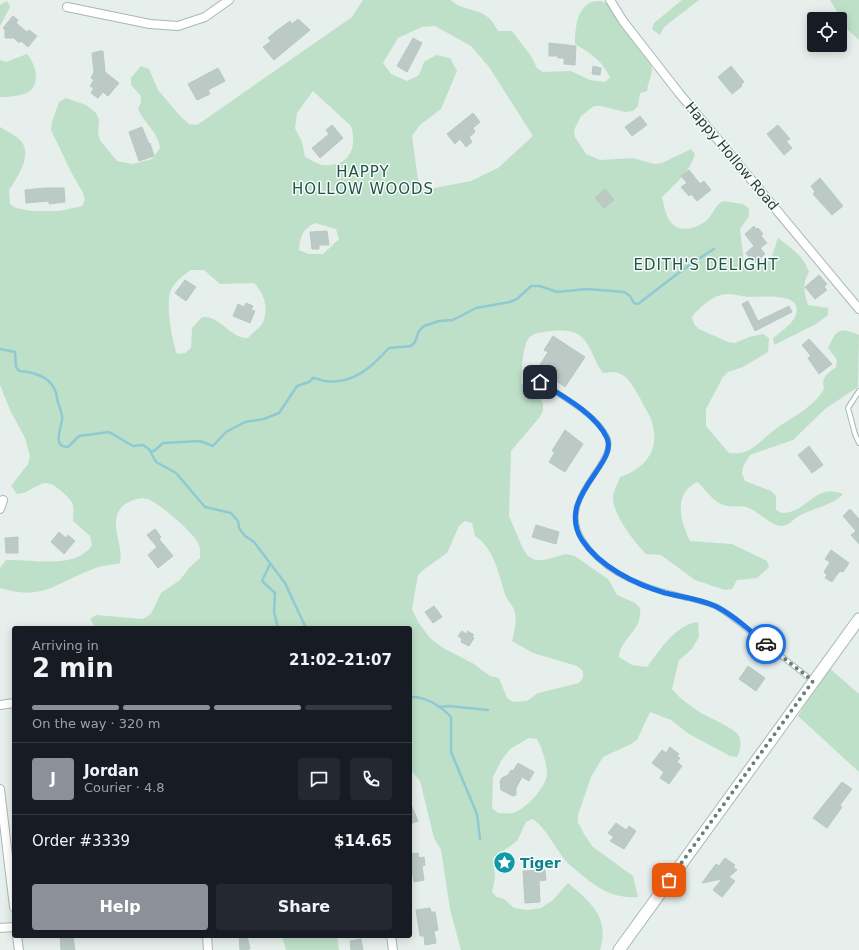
<!DOCTYPE html>
<meta charset="utf-8">
<style>
:root{--surface:#171b24;--page:#242831;--text:#f1f3f6;--muted:#9ea1a6;--line:#363941;--accent:#8c9099}
body{margin:0;font-family:"DejaVu Sans",sans-serif;background:var(--page);color:var(--text);height:100vh;display:flex;flex-direction:column;font-size:15px;white-space:nowrap}
*{box-sizing:border-box;margin:0}
p{font-size:13px;color:var(--muted)}
.icon{flex:none;width:22px;height:22px;fill:none;stroke:currentColor;stroke-width:2;stroke-linecap:round;stroke-linejoin:round}
.map{position:relative;flex:1;overflow:hidden}
.side{position:absolute;left:12px;top:626px;width:400px;height:312px;display:flex;flex-direction:column;background:var(--surface);border-radius:4px;box-shadow:0 2px 10px #0003}
.side>*{flex:none}
.controls{position:absolute;left:807px;top:12px;display:grid;gap:8px}
.controls a{display:grid;place-items:center;width:40px;height:40px;border-radius:4px;background:var(--surface);box-shadow:0 2px 10px #0003;font-size:20px}
.pin{position:absolute;display:grid;place-items:center;width:34px;height:34px;color:#fff;margin:-17px;border-radius:8px;box-shadow:0 2px 6px #0006}
.courier{position:absolute;display:grid;place-items:center;width:40px;height:40px;margin:-20px;border:3px solid #1a73e8;border-radius:50%;background:#fff;color:#222;box-shadow:0 1px 5px #0007}
.overview em{font-style:normal;font-weight:600}
.overview div{display:flex;flex-direction:column-reverse}
.overview{display:flex;align-items:center;justify-content:space-between;height:68px;padding:0 20px}
h1{font-size:26px;font-weight:600;line-height:30px}
.bar{display:grid;grid-template-columns:repeat(4,1fr);gap:6px 4px;align-content:center;height:48px;padding:0 20px}
.bar i{height:5px;border-radius:3px;background:var(--line)}
.bar .current{background:var(--accent)}
.bar p{grid-column:span 4}
.line{display:flex;align-items:center;gap:10px;padding:0 20px;border-top:1px solid var(--line)}
.line div{flex:1}
.round{display:grid;place-items:center;flex:none;width:42px;height:42px;border-radius:4px;background:var(--page)}
.action{display:flex;gap:8px;margin-top:auto;padding:8px 20px}
.action a{flex:1;height:46px;border-radius:4px;background:var(--accent);color:#fff;font-size:16px;font-weight:600;line-height:46px;text-align:center}
.action a+a{background:var(--page);color:var(--text)}
.map>svg:first-child{display:block}
.green{fill:#bfe0c8;fill-rule:evenodd}
.lines{fill:none;stroke-linecap:round;stroke-linejoin:round}
.stream{stroke:#8ec9d4;stroke-width:2.5}
.building{fill:#bbcac4;stroke:#b8c9c2}
.lane-casing{stroke:#a8b8b2;stroke-width:6}
.street-casing{stroke:#a8b8b2;stroke-width:10}
.secondary-casing{stroke:#a4bbb3;stroke-width:13}
.lane{stroke:#fff;stroke-width:4}
.street{stroke:#fff;stroke-width:8}
.secondary{stroke:#fff;stroke-width:11}
.done{stroke:#687f78;stroke-width:4;stroke-dasharray:0 7.2}
.route{stroke:#1a73e8;stroke-width:5}
.labels{text-anchor:middle;stroke-width:3;stroke-linejoin:round;paint-order:stroke}
.street-label{font-size:14px;fill:#24423a;stroke:#f7fbf9}
.culture-label{font-size:14px;font-weight:bold;fill:#0d838f;stroke:#f7fbf9;text-anchor:start}
.neighbourhood-label{font-size:15px;letter-spacing:1px;fill:#1f5548;stroke:#f7fbf9}
</style>
<div class="map">
<svg width="859" height="950" viewBox="0 0 859 950">
<rect width="100%" height="100%" fill="#e6efeb"/>
<!-- green -->
<g class="green">
<path d="M363 0H451C461 11 481 8 491 20 494 23 495 27 498 31H512L531 56 537 68 543 72 571 71 590 80 605 82 610 77C600 59 593 55 575 44 575 28 577 0 600 1 605 2 612 6 615 10 622 17 627 27 633 35 639 44 647 53 651 64 654 74 648 81 647 91L640 93 638 106 633 111 625 112 601 106H594L581 116 574 130 575 137 586 154 600 160 633 158 654 164 662 163 691 149 695 154C690 172 675 184 662 197 664 205 665 214 670 221 678 234 698 229 708 219 714 213 714 206 723 201L743 204 749 209V216L740 229 744 263C754 269 761 264 771 259L778 238C793 250 802 254 809 272 802 284 804 292 808 305L828 308V315L816 324 774 345 773 338C779 333 791 325 795 317 806 292 764 297 751 297 741 297 731 292 721 295 711 297 698 309 692 317L694 324 699 329 728 342 735 343 749 337 763 334 769 338 768 352 743 367 728 372 723 377 706 409V426L729 453C734 453 739 454 744 452 756 448 765 437 774 430 793 416 812 409 824 389 821 377 827 374 836 367L837 360 828 348C837 329 839 327 859 335L858 387 825 409 793 440 750 455 743 467 742 474 745 481 771 491 776 496V510L782 513C808 513 815 482 843 494 834 505 810 509 797 517 792 521 788 526 781 526 773 526 758 512 749 508 739 504 729 509 719 503 711 498 704 489 698 482 673 492 680 521 690 541L732 544 767 561 769 567 757 578 737 580 732 589 725 590 695 580 661 555 646 554C635 543 613 515 613 498 613 491 618 483 620 477 643 469 659 453 653 426 651 416 644 407 640 398 634 389 630 377 618 373 614 371 608 373 603 373 594 362 591 343 579 335 572 330 559 330 552 331 545 332 536 332 531 336 522 342 522 372 521 383L539 397 543 404V411L539 418 511 451 509 516 523 549 528 556 535 560H544L566 554 575 556 609 580 617 595 635 603 640 608C643 631 620 638 619 657L632 665 647 667C660 650 675 625 698 622L699 637 692 649 679 660 672 689C680 699 691 706 701 713 709 718 735 728 739 736 742 742 740 752 737 757L730 756 689 734 671 720 650 712 637 740 631 744 603 757 591 777 578 815V822L584 834 593 847 633 876 638 897C614 899 599 889 582 875 576 870 570 866 565 860 554 846 547 830 533 819L526 822 517 841 493 858 495 878 492 892 497 897 504 899 514 908 528 910 541 908 553 900 568 883C591 902 610 918 600 950H461L450 909 441 850 434 838 420 781 410 769V628H96L90 619 96 615 143 619 151 614 161 593 180 580 189 568 200 558C200 553 201 548 198 543 194 533 158 502 147 499 139 496 125 502 120 509 109 525 124 546 120 563 112 565 103 565 96 568 58 581 44 602 0 588V568L6 560C31 559 76 570 92 545L90 536 73 521C73 516 74 510 73 505 72 499 53 482 46 483 35 484 29 494 17 494L11 486 28 464 30 456 25 438 10 410 0 385V127C7 131 15 135 21 141 33 155 17 178 9 190L10 204 16 208 31 211H60L82 206 85 200 83 193 71 172 51 130 52 122 59 102 66 98 86 105 96 113 99 120 98 133 100 140 117 161 132 164 152 159 160 148C158 132 144 123 138 109L141 102V96L131 85V78L141 66 149 69 158 90 181 117 189 124 197 125 352 17ZM435 26 471 46 489 67 533 136 498 168 471 181 429 189 418 180 412 136 420 125 441 109 457 71 450 58 436 55 424 62 419 75 407 81 391 74 383 63 398 38 422 27ZM313 91 351 126C358 149 348 168 322 165 317 164 310 159 305 157L302 142 295 128 297 113ZM315 223 336 229 339 239 323 254H309L299 250C300 236 303 229 315 223ZM191 270H204L220 284 254 283C264 293 269 308 263 322 261 327 252 333 248 338 229 338 221 315 202 317L192 328 191 348 185 353 177 354C172 341 165 301 171 290 175 282 184 274 191 270ZM465 521 472 523 475 536C495 549 499 576 506 597 509 602 514 607 515 613 517 622 514 632 512 641L533 653 577 666 583 671V678L579 683 538 693 527 701 513 702 507 698 499 678 490 676 474 664 443 648 430 638 418 622 412 609 418 575 423 570 447 553 459 526ZM529 738 537 739C542 748 546 761 547 772 548 786 526 809 513 813 509 814 502 813 498 813L492 808 493 777 501 761 510 749Z"/>
<polygon points="682,0 699,0 664,27 660,35 652,29 654,23"/>
<polygon points="830,0 859,0 859,40 848,30"/>
<polygon points="7,1 10,7 0,26 0,5"/>
<path d="M27 54C34 62 41 80 31 90 25 96 9 97 0 97V60L6 62Z"/>
<polygon points="828,667 859,694 859,772 798,716"/>
<polygon points="282,936 337,936 339,950 286,950"/>
</g>
<g class="lines">
<!-- stream -->
<g class="stream">
<path d="M0 349 15 352 16 367 19 371C34 372 51 376 56 393 57 397 57 401 59 405 60 410 63 414 62 420 61 429 52 447 68 447L79 436 109 432 133 446 143 445 149 449 156 462 176 473 205 507 231 513 238 521 239 528 245 536 254 542 285 583 306 628"/>
<path d="M150 451H154L163 443 200 441 213 446 226 432 245 422 264 419 279 413 297 386 309 382 313 378C318 378 321 381 325 381 352 385 372 367 389 348L411 346 415 342 419 331 424 326 439 321 453 320 476 308 510 302 517 299 531 286H540L557 292 587 289 624 292 630 296 634 303 638 304C663 285 687 265 714 249"/>
<polyline points="270,564 262,581 275,593 274,612 278,628"/>
<path d="M410 697C425 696 441 706 451 717V752L477 814 480 839"/>
<polyline points="438,707 449,706 488,710"/>
</g>
</g>
<!-- building -->
<g class="building">
<polygon points="13,16 18,20 16,23 27,32 29,30 37,36 28,47 21,41 19,43 14,38 5,38 5,30 3,28"/>
<polygon points="298,19 310,30 274,60 263,47 271,41 268,38 275,32 290,21 292,24"/>
<polygon points="413,38 422,43 407,72 397,66"/>
<polygon points="549,43 576,46 575,65 564,64 564,58 558,58 558,56 549,56"/>
<polygon points="100,51 103,51 105,72 119,83 108,96 103,92 98,98 91,93 94,88 90,86 94,80 91,78 94,72 92,53"/>
<polygon points="593,66 601,68 600,75 592,74"/>
<polygon points="731,66 744,82 741,84 742,86 732,94 718,77"/>
<polygon points="218,68 225,81 208,90 210,94 197,100 188,84"/>
<polygon points="473,113 480,122 473,128 475,132 469,137 472,142 466,147 460,139 455,144 447,134"/>
<polygon points="640,116 647,125 632,136 625,127"/>
<polygon points="332,125 343,138 320,158 312,148 329,134 326,130"/>
<polygon points="778,125 790,139 786,141 792,148 784,155 767,134"/>
<polygon points="142,127 149,144 150,143 154,156 139,161 129,132"/>
<polygon points="689,170 700,184 704,181 711,190 697,201 691,194 689,196 681,187 687,183 681,176"/>
<polygon points="820,178 843,206 832,215 813,194 815,192 811,186"/>
<polygon points="44,188 64,188 65,202 49,204 49,201 26,203 25,190"/>
<polygon points="605,189 614,200 604,208 595,198"/>
<polygon points="754,226 756,229 758,228 763,234 761,236 767,243 760,248 765,254 754,264 746,253 754,246 745,234"/>
<polygon points="327,231 329,245 319,245 319,249 312,249 310,232"/>
<polygon points="819,275 827,284 824,287 827,290 815,299 805,287"/>
<polygon points="185,280 196,287 186,301 175,293"/>
<polygon points="748,301 758,321 789,306 792,312 755,331 742,304"/>
<polygon points="246,303 253,306 251,310 255,311 250,323 233,316 238,304 244,307"/>
<polygon points="553,336 585,357 565,387 538,368 548,352 544,350"/>
<polygon points="809,339 832,364 819,374 808,358 811,356 802,345"/>
<polygon points="565,430 583,444 565,472 549,462 555,452 552,451"/>
<polygon points="809,446 823,465 812,473 798,455"/>
<polygon points="850,509 859,519 859,544 851,535 856,531 843,516"/>
<polygon points="536,525 559,532 556,544 532,537"/>
<polygon points="155,529 161,537 159,539 173,556 158,568 148,555 157,547 147,535"/>
<polygon points="59,532 66,538 68,535 75,541 64,554 51,542"/>
<polygon points="18,537 18,553 6,553 5,538"/>
<polygon points="831,550 849,563 843,572 841,571 838,573 832,582 825,578 827,575 824,572 830,562 825,559"/>
<polygon points="434,606 442,617 433,623 425,612"/>
<polygon points="462,631 466,634 468,631 474,635 472,636 474,638 469,646 461,642 462,639 458,636"/>
<polygon points="748,666 765,678 756,691 739,679"/>
<polygon points="670,747 679,754 677,756 680,758 677,762 682,766 669,784 660,778 664,772 652,763 662,750 666,753"/>
<polygon points="518,763 534,772 529,781 522,777 516,788 516,795 513,796 501,790 500,781 502,778 508,775 511,770 513,771"/>
<polygon points="842,782 852,789 840,805 842,807 827,828 813,818"/>
<polygon points="410,802 418,821 410,824"/>
<polygon points="616,823 626,830 629,826 636,831 624,849 610,841 614,837 608,833"/>
<polygon points="418,853 419,858 424,857 425,865 422,866 424,880 414,882 412,870 410,871 410,854"/>
<polygon points="725,858 735,865 733,867 737,870 729,877 735,881 722,897 713,890 722,879 702,883 716,864 719,866"/>
<polygon points="545,870 546,880 539,881 540,902 525,903 523,871"/>
<polygon points="430,908 431,912 435,912 438,930 434,931 436,943 425,945 424,936 420,936 416,910"/>
<polygon points="60,936 73,936 75,950 61,950"/>
<polygon points="239,936 247,936 250,949 240,950"/>
<polygon points="361,939 363,950 351,950 350,941"/>
</g>
<g class="lines">
<defs>
<g id="lane">
<path d="M540 382C561 396 596 414 607 437 619 463 556 496 582 539 601 571 642 587 676 595 690 599 704 601 717 607 730 614 741 625 753 634 773 650 793 665 813 681"/>
<polyline points="859,391 848,408 855,434 859,443"/>
</g>
<g id="street">
<polyline points="610,0 623,21 679,93 859,309"/>
<polyline points="67,7 150,24 178,26 205,17 229,0"/>
<polyline points="0,509 3,500"/>
<polyline points="0,705 14,703"/>
<polyline points="0,789 14,907"/>
<polyline points="0,928 14,927"/>
<polyline points="17,936 19,950"/>
<polyline points="207,936 208,950"/>
<polyline points="391,936 393,950"/>
</g>
<polyline id="secondary" points="619,950 859,619"/>
</defs>
<!-- lane casing -->
<use href="#lane" class="lane-casing"/>
<!-- street casing -->
<use href="#street" class="street-casing"/>
<!-- secondary casing -->
<use href="#secondary" class="secondary-casing"/>
<!-- lane -->
<use href="#lane" class="lane"/>
<!-- street -->
<use href="#street" class="street"/>
<!-- secondary -->
<use href="#secondary" class="secondary"/>
</g>
<g class="lines">
<!-- done -->
<polyline class="done" points="669,880 813,681 766,644"/>
<!-- route -->
<path class="route" d="M540 382C561 395 596 414 607 438 619 464 555 497 582 540 600 567 635 584 665 593 682 597 699 599 715 606 734 615 750 631 766 644"/>
</g>
<!-- icons -->
<defs>
<symbol id="sight-disc" viewBox="-11 -11 22 22"><circle r="9.5" fill="#0f9aa8" stroke="#f7fbf9"/><path d="M0-6L1.8-2.2L6-1.7L2.9 1.2L3.7 5.4L0 3.3L-3.7 5.4L-2.9 1.2L-6-1.7L-1.8-2.2Z" fill="#fff"/></symbol>
</defs>
<g fill-rule="evenodd">
<use href="#sight-disc" x="492" y="850" width="25" height="25"/>
</g>
<g class="labels">
<!-- street labels -->
<g class="street-label">
<text transform="translate(732 156) rotate(50)" y="5">Happy Hollow Road</text>
</g>
<!-- culture labels -->
<g class="culture-label">
<text x="520" y="868">Tiger</text>
</g>
<!-- neighbourhood labels -->
<g class="neighbourhood-label">
<text x="363" y="177">HAPPY<tspan x="363" dy="17">HOLLOW WOODS</tspan></text>
<text x="706" y="270">EDITH'S DELIGHT</text>
</g>
</g>
</svg>
<div class="controls">
<a><svg class="icon" aria-label="locate" viewBox="0 0 24 24"><circle cx="12" cy="12" r="6"/><path d="M12 2v4M12 18v4M2 12h4M18 12h4"/></svg></a>
</div>
<div class="pin" style="left:669px;top:880px;background:#ea580c"><svg class="icon" aria-label="bag" viewBox="0 0 24 24"><path d="M5 8h14l-1 12H6zM9 8a3 3 0 0 1 6 0"/></svg></div>
<div class="pin" style="left:540px;top:382px;background:#1f2937"><svg class="icon" aria-label="home" viewBox="0 0 24 24"><path d="M3 11l9-7 9 7M6 9v11h12V9"/></svg></div>
<div class="courier" style="left:766px;top:644px"><svg class="icon" aria-label="car" viewBox="0 0 24 24"><path d="M5 17H2v-5l4-1 3-4h7l3 4 3 1v5h-3M9 17h6M6 11h13"/><circle cx="7" cy="17" r="2"/><circle cx="17" cy="17" r="2"/></svg></div>
<section class="side">
<div class="overview"><div><h1>2 min</h1><p>Arriving in</p></div><em>21:02–21:07</em></div>
<div class="bar"><i class="current"></i><i class="current"></i><i class="current"></i><i></i><p>On the way · 320 m</p></div>
<div class="line" style="height:72px"><b class="round" style="background:var(--accent);color:#fff">J</b><div><b>Jordan</b><p>Courier · 4.8</p></div><a class="round"><svg class="icon" aria-label="chat" viewBox="0 0 24 24"><path d="M4 5h16v11H9l-5 4z"/></svg></a><a class="round"><svg class="icon" aria-label="phone" viewBox="0 0 24 24"><path d="M5 4h4l2 5-3 2q2 4 5 5l2-3 5 2v4C11 20 4 13 5 4z"/></svg></a></div>
<div class="line" style="height:52px"><div>Order #3339</div><b>$14.65</b></div>
<div class="action"><a>Help</a><a>Share</a></div>
</section>
</div>
